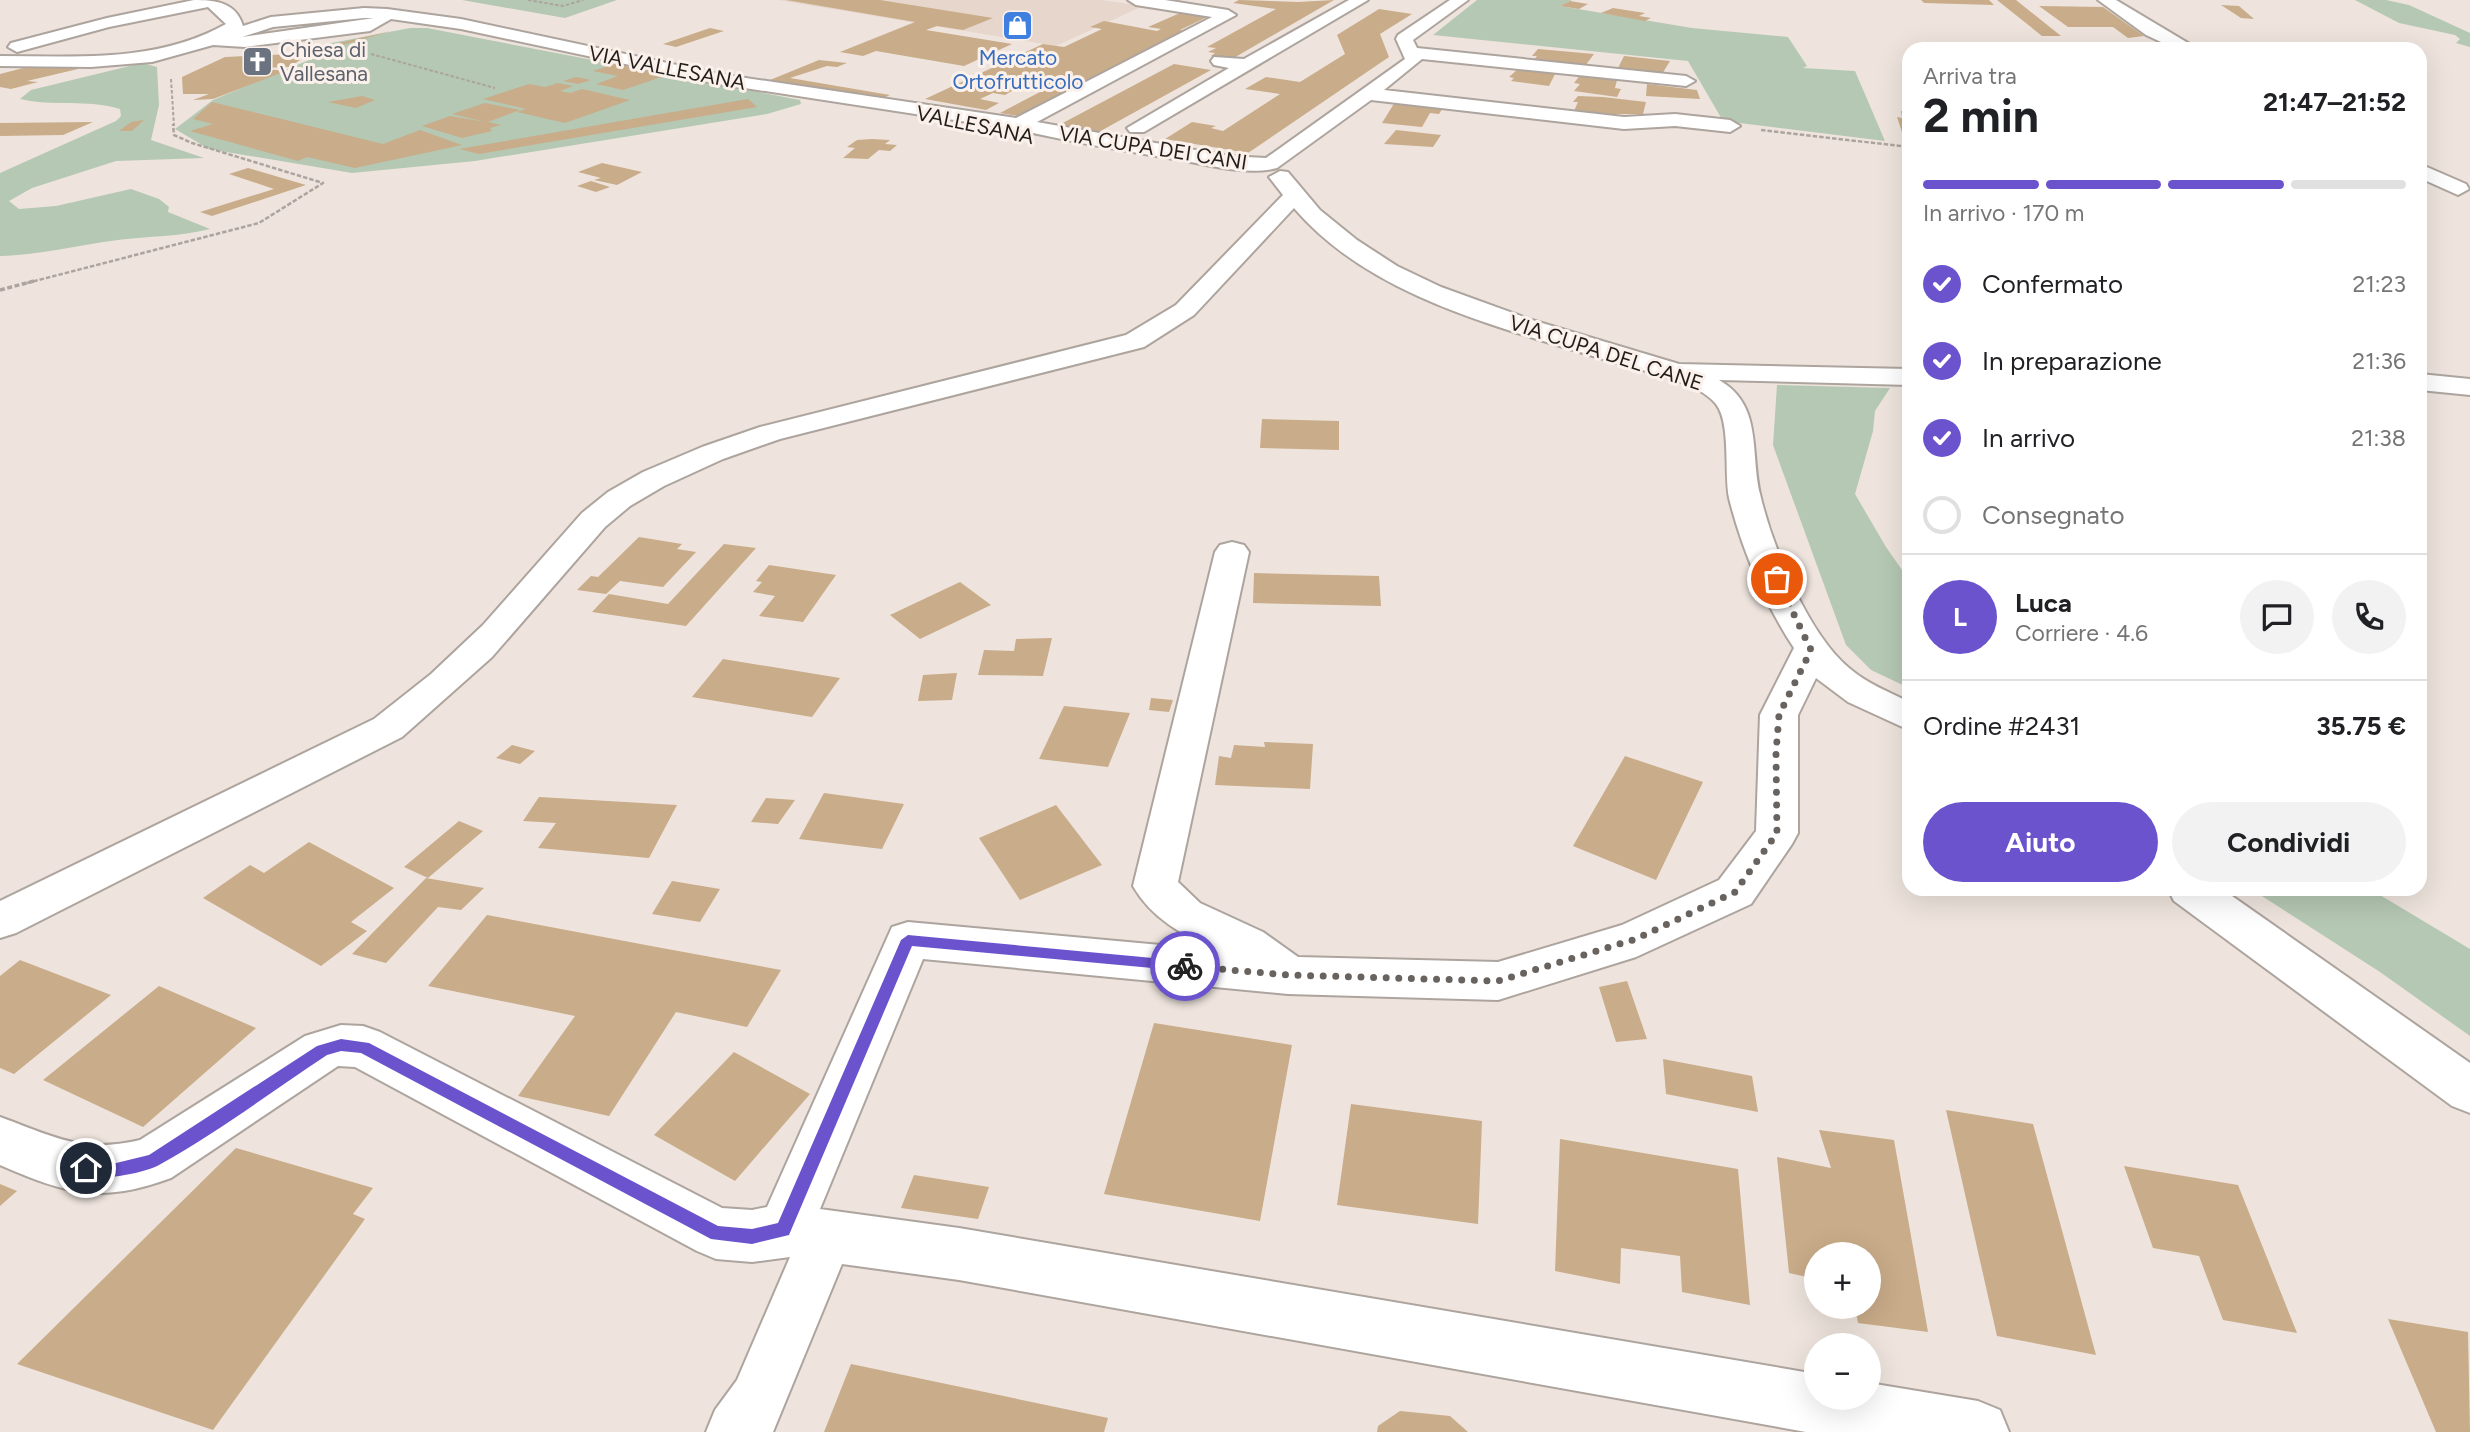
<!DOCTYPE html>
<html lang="it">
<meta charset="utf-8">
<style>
:root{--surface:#fff;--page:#f2f2f2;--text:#202124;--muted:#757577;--line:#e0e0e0;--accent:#6b53cd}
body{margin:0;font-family:Figtree,sans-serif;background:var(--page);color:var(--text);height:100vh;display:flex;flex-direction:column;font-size:26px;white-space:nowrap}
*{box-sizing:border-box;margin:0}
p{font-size:23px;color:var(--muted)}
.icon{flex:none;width:38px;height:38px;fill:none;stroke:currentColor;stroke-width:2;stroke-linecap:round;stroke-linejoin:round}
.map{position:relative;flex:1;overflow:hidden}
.sheet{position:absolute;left:1902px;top:42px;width:525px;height:854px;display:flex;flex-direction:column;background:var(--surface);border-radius:21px;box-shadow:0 7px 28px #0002}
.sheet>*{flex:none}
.buttons{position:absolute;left:1804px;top:1242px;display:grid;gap:14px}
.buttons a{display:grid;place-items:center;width:77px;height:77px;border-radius:50%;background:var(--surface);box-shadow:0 7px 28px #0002;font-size:35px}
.pin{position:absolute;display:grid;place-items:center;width:60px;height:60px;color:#fff;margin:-30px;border:4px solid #fff;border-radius:50%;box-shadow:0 2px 7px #0007}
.courier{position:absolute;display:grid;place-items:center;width:70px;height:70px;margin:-35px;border:5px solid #6b53cd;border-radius:50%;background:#fff;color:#222;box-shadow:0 2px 9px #0007}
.overview em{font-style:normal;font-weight:700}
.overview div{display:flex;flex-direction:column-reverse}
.overview{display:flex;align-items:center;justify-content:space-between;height:119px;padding:0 21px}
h1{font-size:46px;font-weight:700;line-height:52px}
.bar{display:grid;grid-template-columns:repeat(4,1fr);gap:10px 7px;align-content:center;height:84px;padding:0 21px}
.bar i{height:9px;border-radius:5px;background:var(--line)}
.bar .selected{background:var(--accent)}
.bar p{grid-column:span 4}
.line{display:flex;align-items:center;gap:18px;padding:0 21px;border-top:2px solid var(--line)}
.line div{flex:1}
.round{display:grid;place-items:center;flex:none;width:74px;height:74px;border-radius:37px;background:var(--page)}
ol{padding:0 21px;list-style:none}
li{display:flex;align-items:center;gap:21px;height:77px}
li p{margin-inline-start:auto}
li .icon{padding:7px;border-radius:50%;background:var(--accent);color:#fff;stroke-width:4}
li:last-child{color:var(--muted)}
li i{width:38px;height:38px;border:4px solid var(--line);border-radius:50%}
.primary-button{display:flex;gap:14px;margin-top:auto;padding:14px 21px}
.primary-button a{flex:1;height:80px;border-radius:42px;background:var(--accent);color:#fff;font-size:28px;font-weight:700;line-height:80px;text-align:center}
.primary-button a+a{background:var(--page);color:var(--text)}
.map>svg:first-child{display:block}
.built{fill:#e7d6cb}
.green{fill:#b5c8b3}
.building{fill:#c9ac89}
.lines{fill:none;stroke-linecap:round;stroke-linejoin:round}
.minor-casing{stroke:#ada49e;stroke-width:4}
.path-far2{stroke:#aca49f;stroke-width:2;stroke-dasharray:3.5 2;stroke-linecap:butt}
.path-far1{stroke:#aca49f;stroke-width:2.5;stroke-dasharray:4.5 2;stroke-linecap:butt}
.path{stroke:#aca49f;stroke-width:3.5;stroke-dasharray:5 2.5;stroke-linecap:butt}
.minor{fill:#fff;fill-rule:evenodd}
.route{fill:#6b53cd}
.done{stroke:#69635f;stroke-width:7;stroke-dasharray:0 12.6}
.labels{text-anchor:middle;stroke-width:6;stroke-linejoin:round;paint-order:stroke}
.far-worship-label{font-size:21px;fill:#5b616d;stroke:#fbf1ea;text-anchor:start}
.far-shop-label{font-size:21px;fill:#366cbe;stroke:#fbf1ea}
.far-street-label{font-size:21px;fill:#211d1b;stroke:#fbf1ea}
</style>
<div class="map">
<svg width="2470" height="1432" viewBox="0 0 2470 1432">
<rect width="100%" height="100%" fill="#eee4dd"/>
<!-- built -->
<polygon class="built" points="778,0 1101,0 1143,6 1056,46"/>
<!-- green -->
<g class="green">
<polygon points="462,0 617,0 565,18"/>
<polygon points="1477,0 1572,0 1560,6 1692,28 1788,37 1807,66 1803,68 1855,71 1885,141 1723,121 1688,61 1433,35"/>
<polygon points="2355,0 2386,0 2409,5 2470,33 2470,47 2456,43 2460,39 2455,35 2399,23"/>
<polygon points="410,28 427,28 800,100 801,104 767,114 475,161 352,173 209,149 175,129 213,100 309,60 343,51 321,45"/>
<path d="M142 63 157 67 159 105 151 140 204 158 116 161 32 188 9 201 19 209 56 206 131 189 159 199 169 207 168 212 210 229C179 237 149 236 118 240 78 245 41 255 0 256V173L116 121 121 116 120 109C88 99 53 107 20 99L31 90Z"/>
<polygon points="1777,385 1890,388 1875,411 1873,431 1855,494 1886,547 1909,580 1909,688 1871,670 1846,645 1773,445"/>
<polygon points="2251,889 2370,889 2470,949 2470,1036 2380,972"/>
</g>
<!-- building -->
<g class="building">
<polygon points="786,0 880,0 993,18 963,30 937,26 926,30 1012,44 964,66 876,51 863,56 840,52 915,22"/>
<polygon points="1239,0 1298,2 1334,0 1232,59 1211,56 1215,53 1208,52 1216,48 1207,47 1276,9 1233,3"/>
<polygon points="1921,0 1989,0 1994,5 1924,3"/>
<polygon points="1997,0 2016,0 2061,36 2042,36"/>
<polygon points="1570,1 1588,4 1579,9 1560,6"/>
<polygon points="2221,5 2239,6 2254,19 2241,18"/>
<polygon points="2039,6 2103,7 2144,36 2128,38 2113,27 2068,27"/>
<polygon points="1613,8 1645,13 1639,16 1651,18 1645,21 1601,13"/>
<polygon points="1379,9 1412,14 1380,34 1389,57 1248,153 1165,139 1192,122 1216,126 1211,128 1223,131 1280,94 1245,89 1266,77 1300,82 1345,54 1337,35"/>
<polygon points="1180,13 1207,17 1180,30 1189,31 1024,117 1000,113 1040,92 1017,88 1005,95 993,93 980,99 999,103 986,110 925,99 1043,44 1064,47 1102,29 1090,27 1104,21 1157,31 1161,29 1148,27"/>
<polygon points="710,28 724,31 676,47 663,44"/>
<polygon points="391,31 332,48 342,50 309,59 304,57 290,67 255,68 286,71 213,99 193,100 209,94 183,94 182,77 225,57 291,54"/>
<polygon points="1538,49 1594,54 1585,66 1533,61 1537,56 1532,56"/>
<polygon points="1624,56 1670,61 1662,74 1618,68"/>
<polygon points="819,60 847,63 837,67 827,66 790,78 890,95 877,101 760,84"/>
<polygon points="615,64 667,75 623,90 596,84 618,76 593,71"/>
<polygon points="1174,64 1211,70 1097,133 1059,125"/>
<polygon points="35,65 78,65 78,69 27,81 38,82 11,89 0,87 0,74"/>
<polygon points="1518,69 1556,72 1549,86 1511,81 1514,78 1509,77"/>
<polygon points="1581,74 1615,77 1612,80 1617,80 1615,88 1621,89 1617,97 1574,91 1580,84 1574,83"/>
<polygon points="576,77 591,80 578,84 563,81"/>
<polygon points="558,83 573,86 560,91 570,93 582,89 630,100 565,123 517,112 526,109 483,99 529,84 545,87"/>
<polygon points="1647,84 1697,90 1700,99 1646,96"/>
<polygon points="362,96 375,100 356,108 328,102"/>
<polygon points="1578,96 1603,97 1646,102 1643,114 1600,114 1574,111 1578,102 1573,102"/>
<polygon points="748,99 757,107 479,154 459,149"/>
<polygon points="212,102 383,144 420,130 462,145 355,168 307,157 298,161 190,131 213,124 193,119"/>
<polygon points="1395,102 1444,106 1439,114 1430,113 1422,127 1382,123"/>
<polygon points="485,103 520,110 488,122 501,125 490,128 492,131 462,138 422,126 450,116 486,122 452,114"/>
<polygon points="1901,111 1909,111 1909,133 1902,132 1897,117 1902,118"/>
<polygon points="144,120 132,131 119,131 131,122"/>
<polygon points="93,122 63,135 0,136 0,123"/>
<polygon points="1396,130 1441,135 1433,147 1384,144"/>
<polygon points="872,139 890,140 885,144 897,145 890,151 879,150 868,159 843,158 855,148 847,147 857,140"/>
<polygon points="602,163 642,172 617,185 594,180 601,178 578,172"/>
<polygon points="248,168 306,185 212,216 200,212 274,189 229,174"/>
<polygon points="591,181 610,187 596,192 577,186"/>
<polygon points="1262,419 1339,421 1339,450 1260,448"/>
<polygon points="639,537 682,544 677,549 696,552 663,587 620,581 606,594 577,590 591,576 598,577"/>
<polygon points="724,544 756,548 686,626 592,612 609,594 668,604"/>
<polygon points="769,565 836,575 803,622 759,616 775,596 753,592 762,582 756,581"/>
<polygon points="1254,573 1379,576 1381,606 1253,603"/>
<polygon points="960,582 991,605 920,639 890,615"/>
<polygon points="1052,638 1043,676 978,675 984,650 1014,651 1016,639"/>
<polygon points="723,659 840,678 812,717 692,697"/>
<polygon points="957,673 952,700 918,701 923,675"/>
<polygon points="1151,698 1173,700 1169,712 1149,710"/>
<polygon points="1064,706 1130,713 1108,767 1039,759"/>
<polygon points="1264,742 1313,744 1310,789 1215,785 1219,756 1231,758 1234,745 1265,747"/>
<polygon points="512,745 535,751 520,764 496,758"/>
<polygon points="1625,756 1703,782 1656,880 1573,846"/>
<polygon points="824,793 904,804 882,849 799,839"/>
<polygon points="539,797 677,805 649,858 538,848 556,823 523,821"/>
<polygon points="766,798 795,800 778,824 751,822"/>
<polygon points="1056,805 1102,865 1020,900 979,838"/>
<polygon points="459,821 483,831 428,878 404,867"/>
<polygon points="309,842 394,888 351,922 367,931 321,966 203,898 250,865 264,873"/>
<polygon points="426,878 484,888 461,910 438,907 386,963 352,954"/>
<polygon points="672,881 720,889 700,922 652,914"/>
<polygon points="487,915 651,946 781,970 747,1027 676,1012 609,1116 518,1096 575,1016 428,986"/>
<polygon points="20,960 111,995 14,1074 0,1068 0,976"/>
<polygon points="1627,981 1647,1039 1616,1042 1599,987"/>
<polygon points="159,986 256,1028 143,1127 43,1080"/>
<polygon points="1154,1023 1292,1045 1260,1221 1104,1194"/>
<polygon points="734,1052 810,1094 735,1181 654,1135"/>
<polygon points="1663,1059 1752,1076 1758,1112 1666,1094"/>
<polygon points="1351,1104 1482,1121 1478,1224 1337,1205"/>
<polygon points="1946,1110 2033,1124 2096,1355 1997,1336"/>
<polygon points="1819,1130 1894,1140 1928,1332 1858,1323 1855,1307 1869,1307 1869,1255 1816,1255 1816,1279 1789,1273 1777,1157 1831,1168"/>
<polygon points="1560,1139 1738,1169 1750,1305 1682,1292 1680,1256 1621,1248 1620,1284 1555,1271"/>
<polygon points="236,1148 373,1188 353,1214 365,1219 213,1430 17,1364"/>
<polygon points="2124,1166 2238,1185 2297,1333 2223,1320 2199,1256 2153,1248"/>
<polygon points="914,1175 989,1187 978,1219 901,1208"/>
<polygon points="0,1184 17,1191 0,1206"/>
<polygon points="2388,1319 2468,1332 2470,1432 2436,1432"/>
<polygon points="851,1364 1108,1418 1104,1432 824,1432"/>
<polygon points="1400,1411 1450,1416 1468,1432 1377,1432 1378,1426"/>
</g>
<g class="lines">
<defs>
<g id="minor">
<path d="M194 0C215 0 236 2 243 26L271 17 364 8 387 9 461 19 719 74 1016 118 1212 17 1136 5 1128 0H1165L1228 10 1236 15 1037 122 1229 156 1266 158 1405 59 1396 39 1398 35 1450 0H1468L1413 40 1417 48 1686 76 1695 81 1686 86 1422 59 1384 90 1624 117 1675 114 1730 120 1740 126 1730 132 1675 126 1624 129 1371 100 1277 168C1247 176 1210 165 1180 160 1126 151 1072 142 1019 130L719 84 461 29 391 19 370 31 245 47 213 45 152 62 91 67 0 66V56C78 56 156 63 226 24L208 7 109 27 17 52 8 47 11 43 107 18ZM364 18H374L242 37 273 27Z"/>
<polygon points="1349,0 1368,0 1144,132 1130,132 1127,128 1229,68 1214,65 1211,61 1214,57 1244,59"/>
<polygon points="2098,0 2116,0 2198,49 2176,49 2146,35"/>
<polygon points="2420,164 2466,184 2469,189 2458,195 2420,178"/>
<path d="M1280 171 1288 172 1320 210 1357 240 1397 266 1441 287 1532 320 1679 364 1909 369V385L1719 380C1763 405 1750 452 1760 494 1772 546 1808 634 1849 668 1866 683 1889 692 1909 702V730L1848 702 1816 678 1798 715V833L1792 844 1751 904 1636 957 1498 1000 1288 994 923 959 820 1209 959 1228 1816 1374V1398H1869V1383L1978 1401 2000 1410 2009 1432H1806L959 1280 842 1264 773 1432H706L715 1410 737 1380 790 1257 752 1262 716 1259 697 1251 355 1067 338 1066 171 1178C100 1204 67 1194 0 1165V1117C53 1136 81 1154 140 1140L305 1036 341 1025 363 1026 380 1032 722 1208 752 1210 767 1207 892 927 908 922 1215 950C1182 934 1152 919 1133 886L1215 552 1220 545 1232 542 1244 545 1249 552 1178 882 1200 903 1263 932 1298 957 1498 962 1622 925 1719 880 1756 831 1760 715 1794 648C1765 604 1742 550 1729 498 1724 473 1731 423 1716 404 1697 380 1639 370 1609 361 1501 327 1371 298 1294 208L1194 315 1144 347 780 439 723 459 664 486 630 506 605 527 492 657 402 737 16 933 0 938V901L374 719 431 674 483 625 582 513 608 492 643 472 702 447 760 427 1126 335 1176 305 1283 195 1269 177Z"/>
<polygon points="2420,374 2470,379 2470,395 2420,390"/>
<polygon points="2168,889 2222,889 2470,1063 2470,1113 2452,1106 2174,901"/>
</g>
</defs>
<!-- minor casing -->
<use href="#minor" class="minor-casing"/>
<!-- path-far2 -->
<g class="path-far2">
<polyline points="528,0 563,6 583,0"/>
<polyline points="371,54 495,88"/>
<polyline points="171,79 174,126"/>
</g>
<!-- path-far1 -->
<g class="path-far1">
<polyline points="1761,130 1909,147"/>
<polyline points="27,283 259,223 323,183 192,143 174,135 173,124"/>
</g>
<!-- path -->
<polyline class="path" points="0,290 34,281"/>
<!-- minor -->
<use href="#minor" class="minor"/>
</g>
<!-- route -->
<path class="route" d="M908 935 1185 961 1192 966 1185 971 912 946 789 1235 752 1244 711 1239 361 1053 341 1051 327 1055C271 1092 217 1133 159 1165 145 1173 87 1186 78 1168L86 1161 112 1164 149 1155 317 1046 341 1039 369 1043 718 1226 752 1229 778 1223 901 940Z"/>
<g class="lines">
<!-- done -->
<polyline class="done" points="1185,966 1288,975 1498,981 1636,939 1735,892 1777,833 1776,753 1779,715 1811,650 1777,579"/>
</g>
<!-- icons -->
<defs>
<symbol id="shop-square" viewBox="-11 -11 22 22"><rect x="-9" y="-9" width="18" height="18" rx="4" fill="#3f7fe0" stroke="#fbf1ea"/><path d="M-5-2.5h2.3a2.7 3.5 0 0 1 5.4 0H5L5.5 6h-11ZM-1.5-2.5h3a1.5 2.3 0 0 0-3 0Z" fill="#fff"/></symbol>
<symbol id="church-square" viewBox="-11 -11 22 22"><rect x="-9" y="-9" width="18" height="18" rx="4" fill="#6b7280" stroke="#fbf1ea"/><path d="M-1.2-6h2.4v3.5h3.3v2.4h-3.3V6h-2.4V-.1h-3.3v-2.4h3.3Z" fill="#fff"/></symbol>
</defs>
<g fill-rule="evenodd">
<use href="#shop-square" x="1000" y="8" width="35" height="35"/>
<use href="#church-square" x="240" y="44" width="35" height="35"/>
</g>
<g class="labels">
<!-- far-worship labels -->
<g class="far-worship-label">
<text x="280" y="57">Chiesa di<tspan x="280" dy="24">Vallesana</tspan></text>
</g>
<!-- far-shop labels -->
<g class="far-shop-label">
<text x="1018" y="65">Mercato<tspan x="1018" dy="24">Ortofrutticolo</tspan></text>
</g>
<!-- far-street labels -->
<g class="far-street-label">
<text transform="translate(667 68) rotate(11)" y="7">VIA VALLESANA</text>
<text transform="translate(975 125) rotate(12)" y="7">VALLESANA</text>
<text transform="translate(1153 148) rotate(9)" y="7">VIA CUPA DEI CANI</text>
<text transform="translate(1606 353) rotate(18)" y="7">VIA CUPA DEL CANE</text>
</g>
</g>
</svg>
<div class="buttons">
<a>+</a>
<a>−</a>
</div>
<div class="pin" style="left:1777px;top:579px;background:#ea580c"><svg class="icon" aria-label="bag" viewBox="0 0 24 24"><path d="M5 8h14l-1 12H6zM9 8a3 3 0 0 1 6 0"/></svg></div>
<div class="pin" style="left:86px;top:1168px;background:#1f2937"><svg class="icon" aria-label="home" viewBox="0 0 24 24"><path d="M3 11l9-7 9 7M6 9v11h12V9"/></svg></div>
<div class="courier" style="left:1185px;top:966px"><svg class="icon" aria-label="bike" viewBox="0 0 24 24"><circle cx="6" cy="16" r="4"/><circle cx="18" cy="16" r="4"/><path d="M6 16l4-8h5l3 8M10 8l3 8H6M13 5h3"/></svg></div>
<section class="sheet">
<div class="overview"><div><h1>2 min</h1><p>Arriva tra</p></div><em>21:47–21:52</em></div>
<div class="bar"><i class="selected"></i><i class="selected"></i><i class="selected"></i><i></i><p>In arrivo · 170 m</p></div>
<ol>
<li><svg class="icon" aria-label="check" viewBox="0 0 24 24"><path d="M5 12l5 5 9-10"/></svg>Confermato<p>21:23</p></li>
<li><svg class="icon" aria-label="check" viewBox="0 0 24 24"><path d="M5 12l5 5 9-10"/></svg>In preparazione<p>21:36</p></li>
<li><svg class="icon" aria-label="check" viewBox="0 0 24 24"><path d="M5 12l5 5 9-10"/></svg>In arrivo<p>21:38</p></li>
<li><i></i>Consegnato</li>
</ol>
<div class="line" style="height:126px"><b class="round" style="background:var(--accent);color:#fff">L</b><div><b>Luca</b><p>Corriere · 4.6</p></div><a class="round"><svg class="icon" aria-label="chat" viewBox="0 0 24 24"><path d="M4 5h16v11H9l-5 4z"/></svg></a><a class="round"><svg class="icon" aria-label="phone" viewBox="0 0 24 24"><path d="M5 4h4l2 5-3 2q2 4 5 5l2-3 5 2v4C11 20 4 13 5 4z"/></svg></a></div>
<div class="line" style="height:91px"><div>Ordine #2431</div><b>35.75 €</b></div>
<div class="primary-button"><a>Aiuto</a><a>Condividi</a></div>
</section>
</div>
